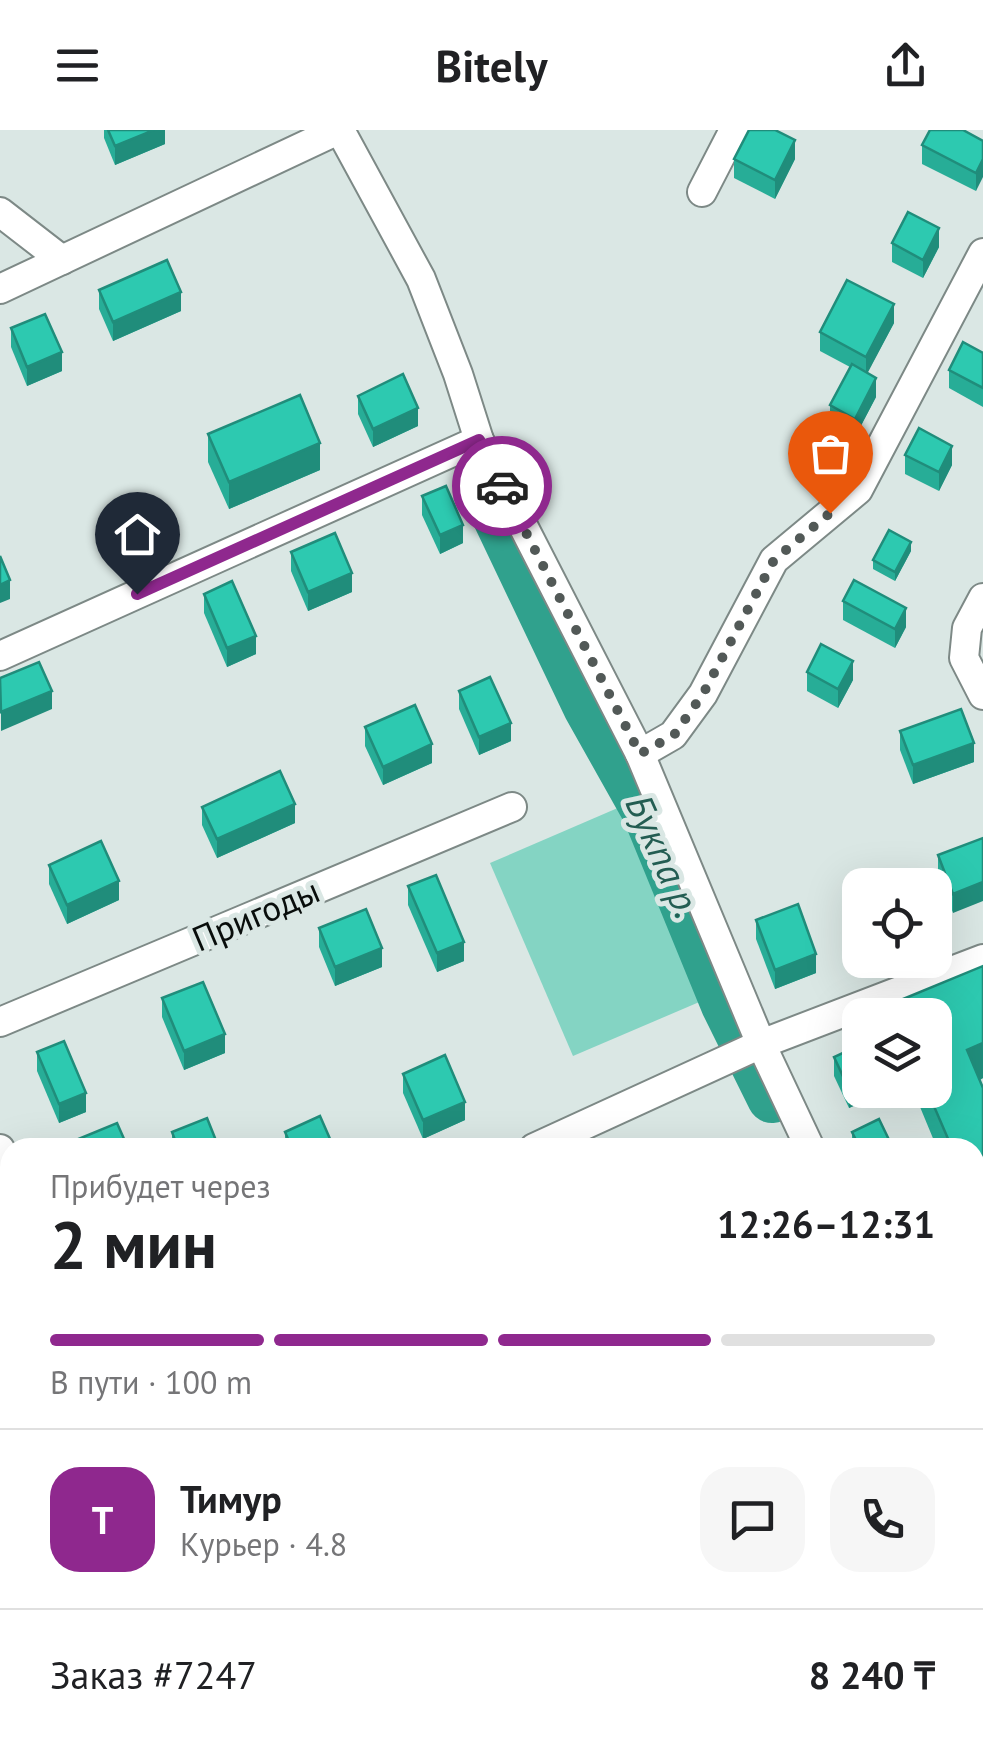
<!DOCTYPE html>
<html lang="ru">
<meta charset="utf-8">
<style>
:root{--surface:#fff;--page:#f6f6f6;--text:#202124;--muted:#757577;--line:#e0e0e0;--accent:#8f288e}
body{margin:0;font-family:"PT Sans",sans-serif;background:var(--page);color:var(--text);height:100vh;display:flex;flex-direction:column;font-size:38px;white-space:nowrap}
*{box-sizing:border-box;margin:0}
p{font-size:32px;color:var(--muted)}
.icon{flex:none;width:55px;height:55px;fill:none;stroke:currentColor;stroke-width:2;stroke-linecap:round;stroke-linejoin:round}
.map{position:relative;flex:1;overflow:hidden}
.sheet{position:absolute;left:0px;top:1008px;width:985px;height:622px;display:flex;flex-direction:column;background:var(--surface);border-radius:30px 30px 0 0;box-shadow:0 10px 40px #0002}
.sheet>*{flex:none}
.controls{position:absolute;left:842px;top:738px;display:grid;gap:20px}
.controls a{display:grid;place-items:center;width:110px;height:110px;border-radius:20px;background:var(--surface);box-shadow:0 10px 40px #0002;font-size:50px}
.pin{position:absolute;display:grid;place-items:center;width:85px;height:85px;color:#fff;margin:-102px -42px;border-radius:50% 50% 50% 0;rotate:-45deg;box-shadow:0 0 10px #0007}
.pin .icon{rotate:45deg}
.courier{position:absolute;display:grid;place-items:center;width:100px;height:100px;margin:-50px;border:8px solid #8f288e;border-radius:50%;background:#fff;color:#222;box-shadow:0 2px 12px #0007}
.headline em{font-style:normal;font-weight:600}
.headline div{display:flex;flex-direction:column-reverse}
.headline{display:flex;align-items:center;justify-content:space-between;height:170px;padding:0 50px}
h1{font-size:65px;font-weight:600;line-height:75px}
.bar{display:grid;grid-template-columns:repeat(4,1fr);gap:15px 10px;align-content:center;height:120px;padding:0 50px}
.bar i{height:12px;border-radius:8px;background:var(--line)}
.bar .on{background:var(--accent)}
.bar p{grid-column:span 4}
.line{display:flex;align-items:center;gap:25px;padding:0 50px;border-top:2px solid var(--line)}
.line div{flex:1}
.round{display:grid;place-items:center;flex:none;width:105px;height:105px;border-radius:30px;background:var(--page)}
header{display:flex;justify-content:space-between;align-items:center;height:130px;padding:0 50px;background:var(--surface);font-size:45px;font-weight:600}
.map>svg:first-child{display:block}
.green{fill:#84d4c3}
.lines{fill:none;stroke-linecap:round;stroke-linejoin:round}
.river{stroke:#30a18d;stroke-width:50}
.minor-casing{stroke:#7d8986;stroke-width:32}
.minor{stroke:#fff;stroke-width:28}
.wall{fill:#27ad97}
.shaded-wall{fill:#208d7b}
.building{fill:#2dc9b0;stroke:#208d7b;stroke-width:2.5}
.done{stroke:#525957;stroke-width:10;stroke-dasharray:0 18}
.route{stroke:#8f288e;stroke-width:12}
.labels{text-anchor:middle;stroke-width:10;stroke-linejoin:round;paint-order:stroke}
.street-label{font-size:35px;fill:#080d0b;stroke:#dae7e4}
.water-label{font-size:38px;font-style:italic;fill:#235d52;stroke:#dae7e4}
</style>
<header><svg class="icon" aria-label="menu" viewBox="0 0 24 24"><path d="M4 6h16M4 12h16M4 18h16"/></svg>Bitely<svg class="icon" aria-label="share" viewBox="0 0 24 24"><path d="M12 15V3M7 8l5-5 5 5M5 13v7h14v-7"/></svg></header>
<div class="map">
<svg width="983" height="1629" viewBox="0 0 983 1629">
<rect width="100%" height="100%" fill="#dae7e4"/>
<!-- green -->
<polygon class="green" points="620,677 704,870 573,926 490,733"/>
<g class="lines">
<!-- river -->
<g class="river">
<polyline points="496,384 588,577 647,682 726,875 772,968"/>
<polyline points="975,1429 983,1449"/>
</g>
<defs>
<g id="minor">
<polyline points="340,0 421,149 458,244 479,310 640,624 761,914 810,1018"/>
<polyline points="702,62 734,0"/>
<polyline points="0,82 62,130"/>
<polyline points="0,159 338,0"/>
<polyline points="983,468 967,498 964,528 983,565"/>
<polyline points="0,526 479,310"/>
<polyline points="640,624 673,605 703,564 774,430 858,360 983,123"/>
<polyline points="0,892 512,677"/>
<polyline points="534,1018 761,914 983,829"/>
<polyline points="0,1019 10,1039"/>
<polyline points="0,1258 10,1253"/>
<polyline points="975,1364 983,1382"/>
<polyline points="280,1620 283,1629"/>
<polyline points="186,1629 207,1620"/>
</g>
</defs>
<!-- minor casing -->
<use href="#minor" class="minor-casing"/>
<!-- minor -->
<use href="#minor" class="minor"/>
</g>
<!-- wall -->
<g class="wall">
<polygon points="104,0 165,0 165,14 115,35 104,8"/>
<polygon points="983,11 976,61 922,34 922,15"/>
<polygon points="734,29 795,29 775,69 734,48"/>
<polygon points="892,113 939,117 923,148 892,132"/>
<polygon points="99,160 181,181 113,211 99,179"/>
<polygon points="894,193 867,243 876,267 855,307 830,294 830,275 850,237 820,221 820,202"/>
<polygon points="11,198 62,241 27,256 11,217"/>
<polygon points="983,223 983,277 949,258 949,240"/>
<polygon points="358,266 418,296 373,317 358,284"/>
<polygon points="208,304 320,340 229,379 208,332"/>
<polygon points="905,325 952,335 939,361 905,344"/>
<polygon points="422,366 463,413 440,424 422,385"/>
<polygon points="911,421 895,451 873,439 873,430"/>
<polygon points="291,422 352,462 308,481 291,441"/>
<polygon points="204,464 256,524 227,537 204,483"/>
<polygon points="843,471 906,497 895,518 843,490"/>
<polygon points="807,542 853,550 838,578 807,561"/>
<polygon points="459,561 511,611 479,625 459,579"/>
<polygon points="365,597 432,633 383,655 365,616"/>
<polygon points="900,601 974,632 913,654 900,620"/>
<polygon points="202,677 295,693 217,728 202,695"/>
<polygon points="983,708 953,783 938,744 938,725"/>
<polygon points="49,735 119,770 67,794 49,754"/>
<polygon points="408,756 464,831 437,842 408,775"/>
<polygon points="756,790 816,843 775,859 756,809"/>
<polygon points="319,798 382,837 335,856 319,817"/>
<polygon points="983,836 983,948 980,950 983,958 983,1076 975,1079 975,1018 937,1018 913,960 935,960 935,885 891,885 891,874"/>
<polygon points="162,868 225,923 184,940 162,887"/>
<polygon points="37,922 86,982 59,993 37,941"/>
<polygon points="834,927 878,960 878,965 849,978 834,946"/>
<polygon points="403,944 465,990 423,1009 403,963"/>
<polygon points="172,1002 219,1018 172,1018"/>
<polygon points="285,1002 334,1018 285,1018"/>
<polygon points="852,1002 891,1018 855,1018 852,1011"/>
<polygon points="348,1620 412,1620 416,1629 348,1629"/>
</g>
<!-- shaded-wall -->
<g class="shaded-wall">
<polygon points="154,0 165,0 165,14 115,35 115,16"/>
<polygon points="795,10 795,29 775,69 775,50"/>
<polygon points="983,29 983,47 976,61 976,43"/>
<polygon points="939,98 939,117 923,148 923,130"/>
<polygon points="181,162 181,181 113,211 113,192"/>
<polygon points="894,174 894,193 866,246 866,227"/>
<polygon points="62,222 62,241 27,256 27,237"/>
<polygon points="876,248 876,267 855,307 855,289"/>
<polygon points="418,278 418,296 373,317 373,299"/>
<polygon points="320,313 320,340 229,379 229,352"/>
<polygon points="952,316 952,335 939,361 939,342"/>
<polygon points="463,395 463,413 440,424 440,405"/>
<polygon points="911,412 911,421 895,451 895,442"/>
<polygon points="352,443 352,462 308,481 308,462"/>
<polygon points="10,450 10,469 0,473 0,455"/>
<polygon points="906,478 906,497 895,518 895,499"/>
<polygon points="256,506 256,524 227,537 227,518"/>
<polygon points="853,531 853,550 838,578 838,559"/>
<polygon points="52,561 52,579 1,601 1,582"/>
<polygon points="511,593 511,611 479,625 479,607"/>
<polygon points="974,613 974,632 913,654 913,635"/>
<polygon points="432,614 432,633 383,655 383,637"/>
<polygon points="295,674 295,693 217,728 217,709"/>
<polygon points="119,751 119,770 67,794 67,775"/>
<polygon points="983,752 983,771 953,783 953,764"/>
<polygon points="464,812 464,831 437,842 437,823"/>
<polygon points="382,818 382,837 335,856 335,837"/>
<polygon points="816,824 816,843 775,859 775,840"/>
<polygon points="225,904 225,923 184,940 184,921"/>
<polygon points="983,913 983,948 967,955 967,920"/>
<polygon points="860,954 860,960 878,960 878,965 849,978 849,959"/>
<polygon points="86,963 86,982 59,993 59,974"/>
<polygon points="465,972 465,990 423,1009 423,990"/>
<polygon points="983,1041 983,1076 975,1079 975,1044"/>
<polygon points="977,1157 977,1176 975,1177 975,1158"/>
<polygon points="5,1352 5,1371 0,1373 0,1354"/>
<polygon points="10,1619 10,1620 28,1620 28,1629 0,1629 0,1623"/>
<polygon points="56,1620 75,1620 56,1627"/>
<polygon points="484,1620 500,1620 484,1626"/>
</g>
<!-- building -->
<g class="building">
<polygon points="108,0 154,0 115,16"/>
<polygon points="749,0 775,0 795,10 775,50 734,29"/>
<polygon points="930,0 963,0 983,11 983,29 976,43 922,15"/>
<polygon points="908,82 939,98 923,130 892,113"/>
<polygon points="167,130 181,162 113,192 99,160"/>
<polygon points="847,150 894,174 866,227 820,202"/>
<polygon points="45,184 62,222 27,237 11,198"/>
<polygon points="963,212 983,223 983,258 949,240"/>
<polygon points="852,234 876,248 855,289 830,275"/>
<polygon points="403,244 418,278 373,299 358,266"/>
<polygon points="300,265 320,313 229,352 208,304"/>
<polygon points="919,298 952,316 939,342 905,325"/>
<polygon points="446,356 463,395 440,405 422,366"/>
<polygon points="889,400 911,412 895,442 873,430"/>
<polygon points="335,403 352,443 308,462 291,422"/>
<polygon points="0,426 10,450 0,455"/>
<polygon points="854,450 906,478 895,499 843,471"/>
<polygon points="232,451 256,506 227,518 204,464"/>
<polygon points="821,514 853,531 838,559 807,542"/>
<polygon points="39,532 52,561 1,582 0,548"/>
<polygon points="490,547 511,593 479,607 459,561"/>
<polygon points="415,575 432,614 383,637 365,597"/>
<polygon points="961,579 974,613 913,635 900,601"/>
<polygon points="280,641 295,674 217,709 202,677"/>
<polygon points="983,708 983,752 953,764 938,725"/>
<polygon points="101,711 119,751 67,775 49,735"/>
<polygon points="908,744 912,755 880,755 880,754"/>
<polygon points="436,745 464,812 437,823 408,756"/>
<polygon points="798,774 816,824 775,840 756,790"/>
<polygon points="366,779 382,818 335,837 319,798"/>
<polygon points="983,836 983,913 967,920 983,958 983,1041 975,1044 975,1018 952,1018 927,960 935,960 935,885 896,885 891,874"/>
<polygon points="203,852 225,904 184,921 162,868"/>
<polygon points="64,911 86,963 59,974 37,922"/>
<polygon points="860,915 860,954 849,959 834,927"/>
<polygon points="445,925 465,972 423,990 403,944"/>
<polygon points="320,986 334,1018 292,1018 285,1002"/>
<polygon points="207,988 219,1018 178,1018 172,1002"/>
<polygon points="879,989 891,1014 884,1018 860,1018 852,1002"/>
<polygon points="117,993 128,1018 79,1018 76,1010"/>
<polygon points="5,1559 10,1571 10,1619 0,1623 0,1561"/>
<polygon points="353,1620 412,1620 416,1629 357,1629"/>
</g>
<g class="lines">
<!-- done -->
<polyline class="done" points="502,356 640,624 674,605 703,564 774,430 830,383"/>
<!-- route -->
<polyline class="route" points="137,464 479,310 502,356"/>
</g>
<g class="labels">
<!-- street labels -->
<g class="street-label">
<text transform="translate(256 785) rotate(-23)" y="12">Пригоды</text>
</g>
<!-- water labels -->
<g class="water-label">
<text transform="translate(663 726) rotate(66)" y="13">Букпа р.</text>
</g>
</g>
</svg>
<div class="controls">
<a><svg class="icon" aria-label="locate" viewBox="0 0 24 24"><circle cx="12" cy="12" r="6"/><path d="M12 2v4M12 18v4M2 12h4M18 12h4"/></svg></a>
<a><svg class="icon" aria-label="layers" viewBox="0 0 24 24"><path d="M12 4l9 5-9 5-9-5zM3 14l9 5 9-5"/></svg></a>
</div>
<div class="pin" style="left:830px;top:383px;background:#ea580c"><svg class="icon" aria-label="bag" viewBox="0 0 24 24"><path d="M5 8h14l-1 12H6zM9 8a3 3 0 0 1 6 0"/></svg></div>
<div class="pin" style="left:137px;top:464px;background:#1f2937"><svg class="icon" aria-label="home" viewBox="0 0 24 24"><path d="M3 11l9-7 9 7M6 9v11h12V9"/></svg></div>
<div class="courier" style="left:502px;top:356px"><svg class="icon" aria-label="car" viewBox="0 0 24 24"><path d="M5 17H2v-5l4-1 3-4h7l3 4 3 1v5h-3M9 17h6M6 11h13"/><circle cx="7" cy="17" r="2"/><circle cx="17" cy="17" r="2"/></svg></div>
<section class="sheet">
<div class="headline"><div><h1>2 мин</h1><p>Прибудет через</p></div><em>12:26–12:31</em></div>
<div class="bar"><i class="on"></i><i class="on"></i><i class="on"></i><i></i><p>В пути · 100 m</p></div>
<div class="line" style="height:180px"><b class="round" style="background:var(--accent);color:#fff">Т</b><div><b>Тимур</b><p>Курьер · 4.8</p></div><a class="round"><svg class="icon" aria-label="chat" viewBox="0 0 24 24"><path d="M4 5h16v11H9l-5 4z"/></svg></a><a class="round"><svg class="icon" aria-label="phone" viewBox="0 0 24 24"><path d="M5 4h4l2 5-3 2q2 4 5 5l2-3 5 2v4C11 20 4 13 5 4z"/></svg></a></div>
<div class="line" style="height:130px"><div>Заказ #7247</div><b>8 240 ₸</b></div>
</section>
</div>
